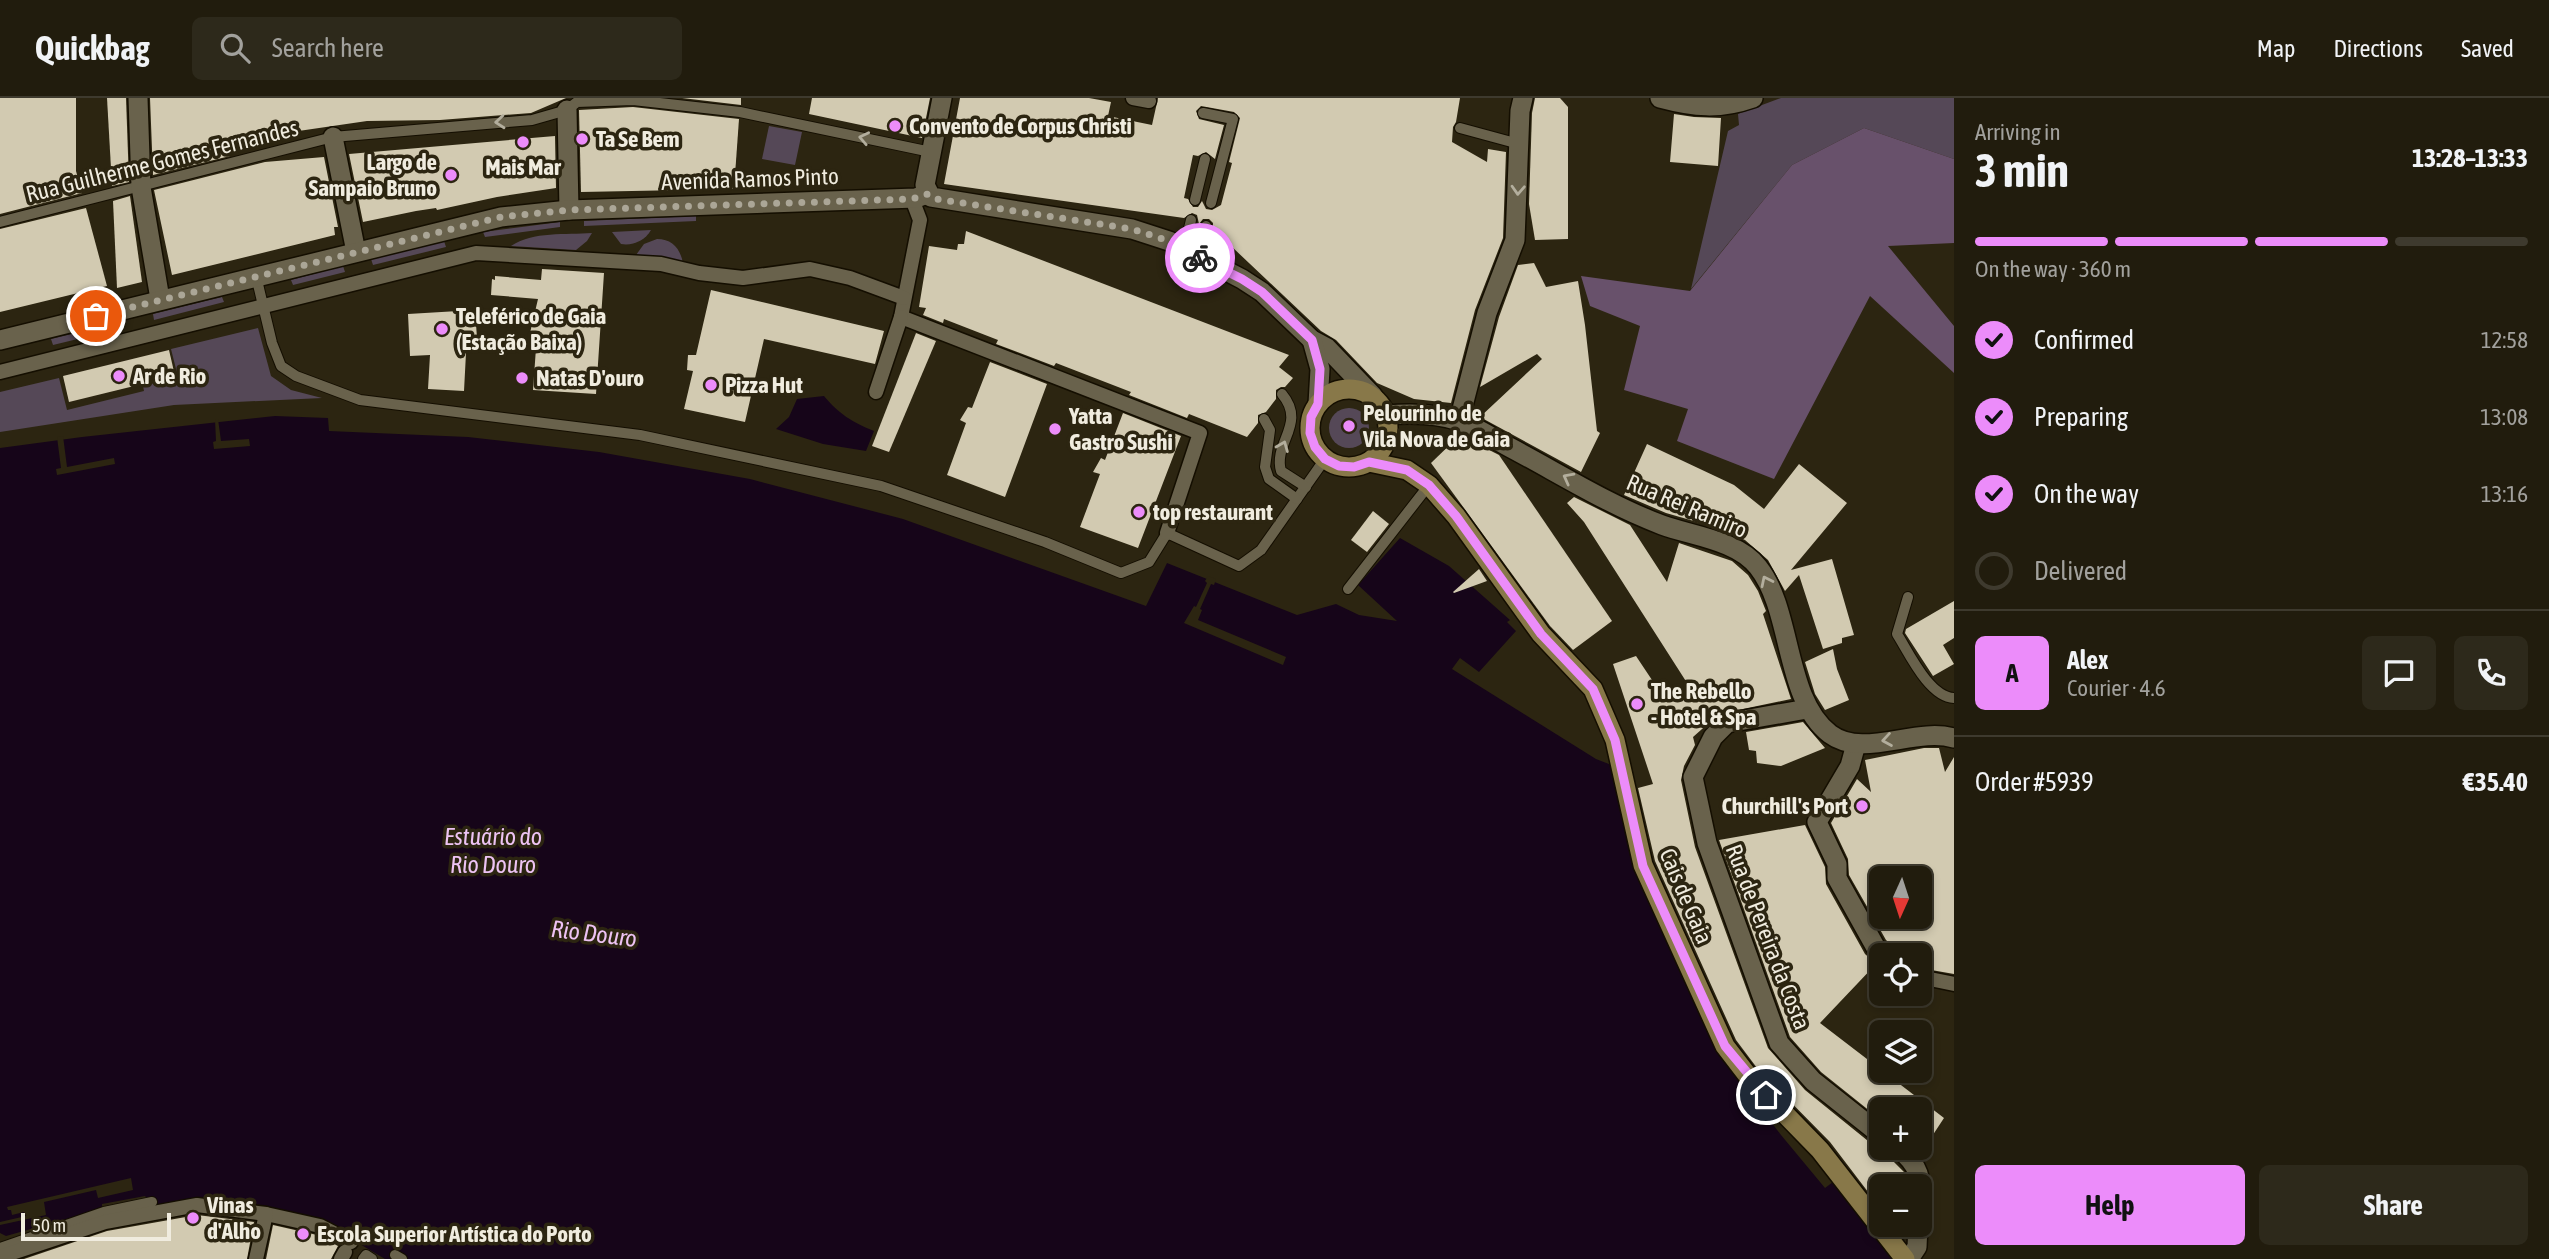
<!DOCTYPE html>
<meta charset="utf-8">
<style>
:root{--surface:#211c0d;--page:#2d291b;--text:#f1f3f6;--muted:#a2a19d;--line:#3e3a2e;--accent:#ec8cfa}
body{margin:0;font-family:"Asap Condensed",sans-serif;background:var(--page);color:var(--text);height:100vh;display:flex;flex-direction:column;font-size:26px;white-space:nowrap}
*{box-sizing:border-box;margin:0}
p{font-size:23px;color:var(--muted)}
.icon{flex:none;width:38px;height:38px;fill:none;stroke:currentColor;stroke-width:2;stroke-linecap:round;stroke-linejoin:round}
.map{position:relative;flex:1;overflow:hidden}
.details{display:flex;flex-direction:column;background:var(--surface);width:595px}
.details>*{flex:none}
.needle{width:46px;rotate:183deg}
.tools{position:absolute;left:1869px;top:768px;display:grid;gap:14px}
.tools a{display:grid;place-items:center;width:63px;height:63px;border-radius:10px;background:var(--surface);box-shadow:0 4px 10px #0003,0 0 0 2px var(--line);font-size:35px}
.scale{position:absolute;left:21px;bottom:18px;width:150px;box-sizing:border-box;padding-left:7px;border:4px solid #f0ecdf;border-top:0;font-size:19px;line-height:24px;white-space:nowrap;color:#f0ecdf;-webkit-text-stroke:5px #2c2511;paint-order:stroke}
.pin{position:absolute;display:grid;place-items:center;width:60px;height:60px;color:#fff;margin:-30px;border:4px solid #fff;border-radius:50%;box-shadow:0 2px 7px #0007}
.courier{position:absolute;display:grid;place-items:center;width:70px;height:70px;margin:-35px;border:5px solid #ec8cfa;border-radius:50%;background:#fff;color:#222;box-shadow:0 2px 9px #0007}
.head em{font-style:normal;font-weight:700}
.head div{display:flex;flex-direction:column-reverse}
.head{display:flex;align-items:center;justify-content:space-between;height:119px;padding:0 21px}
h1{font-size:46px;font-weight:700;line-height:52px}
.bar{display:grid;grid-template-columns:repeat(4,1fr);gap:10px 7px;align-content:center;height:84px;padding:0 21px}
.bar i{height:9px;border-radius:5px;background:var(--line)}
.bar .selected{background:var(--accent)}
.bar p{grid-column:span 4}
.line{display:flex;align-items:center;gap:18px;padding:0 21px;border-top:2px solid var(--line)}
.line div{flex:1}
.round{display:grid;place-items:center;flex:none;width:74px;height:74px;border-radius:10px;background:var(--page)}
ol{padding:0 21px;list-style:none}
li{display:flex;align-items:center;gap:21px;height:77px}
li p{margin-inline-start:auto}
li .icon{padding:7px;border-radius:50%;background:var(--accent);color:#111;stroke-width:4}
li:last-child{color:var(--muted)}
li i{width:38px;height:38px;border:4px solid var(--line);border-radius:50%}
.cta{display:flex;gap:14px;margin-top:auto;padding:14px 21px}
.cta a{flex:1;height:80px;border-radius:10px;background:var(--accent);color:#111;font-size:28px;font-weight:700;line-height:80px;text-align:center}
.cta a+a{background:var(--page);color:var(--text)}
header{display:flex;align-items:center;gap:42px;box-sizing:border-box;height:98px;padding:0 35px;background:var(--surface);border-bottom:2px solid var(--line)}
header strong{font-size:33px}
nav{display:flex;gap:38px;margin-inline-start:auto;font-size:24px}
.search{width:490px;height:63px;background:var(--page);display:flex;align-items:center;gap:18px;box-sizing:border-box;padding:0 24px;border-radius:10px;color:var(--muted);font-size:26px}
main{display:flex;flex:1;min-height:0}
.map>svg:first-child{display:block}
.green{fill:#554857}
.forest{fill:#68516b}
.water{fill:#160519}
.pier{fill:#2c2511}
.building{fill:#d2cab1;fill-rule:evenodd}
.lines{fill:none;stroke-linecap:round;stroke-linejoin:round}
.service-casing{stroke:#140e00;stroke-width:12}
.pedestrian-casing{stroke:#140e00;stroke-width:17}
.minor-casing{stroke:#140e00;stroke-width:22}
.tertiary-casing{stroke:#140e00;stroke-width:22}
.secondary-casing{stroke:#140e00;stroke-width:22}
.service{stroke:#69624c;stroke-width:10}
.pedestrian{stroke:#69624c;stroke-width:14}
.minor{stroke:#69624c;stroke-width:19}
.tertiary{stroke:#69624c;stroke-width:19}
.secondary{stroke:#887849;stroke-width:19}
.oneway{stroke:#b3ae9d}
.done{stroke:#aba697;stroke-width:7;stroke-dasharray:0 12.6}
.route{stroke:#ec8cfa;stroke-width:9}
.poi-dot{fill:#ec8cfa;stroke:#2c2511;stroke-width:2.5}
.labels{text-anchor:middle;stroke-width:7;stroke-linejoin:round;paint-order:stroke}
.poi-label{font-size:23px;font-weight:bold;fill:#f0ecdf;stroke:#2c2511;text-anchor:start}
.street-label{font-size:23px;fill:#f0ecdf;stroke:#2c2511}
.water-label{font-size:24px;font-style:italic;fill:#edc3f3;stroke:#2c2511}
</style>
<header>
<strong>Quickbag</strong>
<div class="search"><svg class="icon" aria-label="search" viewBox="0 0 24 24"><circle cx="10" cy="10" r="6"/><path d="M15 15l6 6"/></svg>Search here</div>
<nav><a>Map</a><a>Directions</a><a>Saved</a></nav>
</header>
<main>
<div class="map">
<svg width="1954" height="1161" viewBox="0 0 1954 1161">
<rect width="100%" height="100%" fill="#2c2511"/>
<!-- green -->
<g class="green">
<polygon points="1781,0 1954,0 1954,61 1864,30 1792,67 1691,191 1728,33 1739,27 1738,16"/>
<polygon points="769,28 802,34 795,67 762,61"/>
<polygon points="696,118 696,123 584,128 584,123"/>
<polygon points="560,124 560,129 485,139 483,134"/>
<path d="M651 132C645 143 632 148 621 146L612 134Z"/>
<path d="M592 135 587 143 576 152 511 148C533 133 566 137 592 135Z"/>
<path d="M657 141C672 141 680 150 683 165L663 160 636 157 644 146Z"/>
<polygon points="444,143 446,149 373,167 371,161"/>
<polygon points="343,168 345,174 293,187 291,182"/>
<polygon points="222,199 224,204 154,222 153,216"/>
<polygon points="121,224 123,230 53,247 51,241"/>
<polygon points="258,230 271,278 291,292 322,300 174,307 0,334 0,294 59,280 67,312 144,293 143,288 178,279 171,251"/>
<circle cx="1349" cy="330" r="20"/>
</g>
<!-- forest -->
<polygon class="forest" points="1864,30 1954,61 1954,145 1888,148 1954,228 1954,275 1870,198 1774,381 1677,343 1688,311 1624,292 1640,228 1590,208 1581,178 1690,193 1792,67"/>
<!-- water -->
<g class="water">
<path d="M824 298C839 316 852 324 874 333L866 353 823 346 776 331 789 319 797 301Z"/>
<polygon points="275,318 328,320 329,333 468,339 599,354 750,381 903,421 1146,508 1167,465 1297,517 1336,506 1359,517 1397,523 1358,487 1400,440 1449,468 1510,522 1507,524 1516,533 1479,574 1460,560 1452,571 1596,661 1614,668 1719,956 1781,1037 1825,1090 1833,1084 1892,1161 385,1161 323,1124 199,1104 153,1108 145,1098 102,1106 102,1111 6,1138 0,1135 0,350 82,339"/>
</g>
<!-- pier -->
<g class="pier">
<polygon points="215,321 218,321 221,343 249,341 250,348 214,351 213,344 216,343"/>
<polygon points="63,338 67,369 114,360 115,366 57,377 56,371 61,370 57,339"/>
<polygon points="1208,478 1216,481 1214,487 1211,486 1200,511 1202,512 1198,522 1286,559 1283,567 1184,525 1194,508 1196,509 1207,485 1205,483"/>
<polygon points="131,1080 133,1092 98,1100 96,1092 44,1104 46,1117 0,1127 0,1124 26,1118 24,1114 12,1117 11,1112 8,1112 7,1109"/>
</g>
<!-- building -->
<g class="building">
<polygon points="0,0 76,0 76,73 82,95 0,116"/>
<polygon points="107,0 126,0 129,84 112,88"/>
<polygon points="150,0 566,0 531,15 440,22 367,23 229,43 230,58 153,77"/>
<polygon points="682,0 741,0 741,7"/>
<polygon points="812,0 930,0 922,40 809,16"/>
<path d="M960 0H1089L1111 4 1108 18 1152 27 1158 0H1460L1456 24 1453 29 1452 44 1487 64 1488 51 1506 54 1503 140 1475 212 1451 305 1414 301 1377 285 1336 242 1321 233 1213 131V125L1209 121H1203L1199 126 1197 117 1192 115 1184 120 944 86ZM1201 8 1234 14 1240 20 1229 64 1232 65 1221 107 1212 112 1206 111 1202 103 1198 109H1193L1188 101 1184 100 1193 57 1198 58 1206 54 1215 61 1224 27 1199 21 1196 13Z"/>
<polygon points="1535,0 1560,0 1568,9 1568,141 1535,142 1529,106 1532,15"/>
<polygon points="633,9 739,21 734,91 581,94 579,12"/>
<polygon points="1674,16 1694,19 1721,20 1718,68 1670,64"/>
<polygon points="555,38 556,90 497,99 437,112 436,110 416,113 363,124 349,56"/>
<polygon points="324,59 338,129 334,129 335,137 172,177 154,92 265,64"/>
<polygon points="130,98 142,184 117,190 113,103"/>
<polygon points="86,110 107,188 0,214 0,131"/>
<polygon points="966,133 1289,257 1279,269 1293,280 1285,289 1281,289 1276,292 1276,301 1266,314 1258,317 1258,325 1247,339 1189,316 1187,320 1129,297 1131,294 1056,265 1054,268 996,246 998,242 944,221 943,225 923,217 926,210 919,209 929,148 957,152 958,146 964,146"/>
<polygon points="1534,165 1546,189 1578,183 1585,227 1597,333 1600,335 1581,374 1480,319 1542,261 1537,256 1480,289 1499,219 1518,167"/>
<polygon points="542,171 604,175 596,296 533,292 537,236 530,235 538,201 491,197 492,181 495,182 495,178 541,182"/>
<polygon points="711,192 884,233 875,266 764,241 745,324 684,311 693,273 687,272 688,257 696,257"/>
<polygon points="475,212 478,254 466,255 464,293 428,291 430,257 410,258 408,216"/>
<polygon points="916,235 936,243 889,354 872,348"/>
<polygon points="169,252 175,278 69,304 63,278"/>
<polygon points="990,264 1047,286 1005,399 947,377 966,325 960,322 968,309 972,310"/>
<polygon points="1123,315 1181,338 1138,450 1080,429 1100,376 1093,374 1101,360 1105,362"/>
<polygon points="1460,337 1499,357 1612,523 1573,552 1550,528 1431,365"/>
<polygon points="1647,346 1734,387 1764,411 1799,366 1847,405 1791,472 1832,461 1854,537 1842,540 1842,545 1823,551 1799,477 1785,493 1768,462 1745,442 1718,430 1666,415 1624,397"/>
<polygon points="1574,399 1630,427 1667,484 1679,445 1732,463 1748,477 1758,493 1766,513 1763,516 1791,601 1719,616 1693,639 1695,647 1684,668 1681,682 1695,749 1768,950 1805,992 1873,1047 1886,1050 1889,1059 1904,1074 1899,1080 1905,1088 1881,1088 1881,1111 1830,1044 1757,970 1736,942 1655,763 1638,690 1653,686 1613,566 1636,558 1666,603 1689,588 1584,424 1567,405"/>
<polygon points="1373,413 1389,426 1367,454 1351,442"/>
<polygon points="1479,471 1487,483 1454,495 1453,494"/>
<polygon points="1954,503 1954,540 1943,547 1954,566 1933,578 1905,535 1906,531"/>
<polygon points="1833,551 1837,571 1849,602 1825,612 1815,596 1805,564"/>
<polygon points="1803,624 1825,650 1781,668 1757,665 1756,653 1749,652 1746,634"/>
<path d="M1924 650H1939L1945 674 1954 659V876L1920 870V858H1898L1894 849 1886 842 1849 777 1848 761 1831 725 1857 681 1871 694 1865 662ZM1881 780H1920V819H1881Z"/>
<polygon points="1805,727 1825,769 1826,786 1865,856 1876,866 1820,925 1944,1020 1921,1055 1916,1050 1920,1050 1920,1012 1881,1012 1881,1022 1821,974 1790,939 1719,742"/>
<polygon points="197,1117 254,1124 247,1161 24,1161 107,1133"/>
<polygon points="273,1127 317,1137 338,1148 331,1161 266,1161"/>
</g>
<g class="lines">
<defs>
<g id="service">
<polyline points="1203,15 1233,21 1211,105"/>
<polyline points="1460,30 1519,46"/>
<polyline points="1195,102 1205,61"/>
<polyline points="0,124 333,39 532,22 567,12 577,4 633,2 740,14 931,54"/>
<polyline points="1184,151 1191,122"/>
<polyline points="1198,158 1206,128"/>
<polyline points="256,178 272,245 281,268 296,278 360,302 640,337 881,388 1045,444 1121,475 1149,464 1167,435 1239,468 1261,452 1325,361"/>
<path d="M1282 296C1307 326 1273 344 1281 373L1306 389"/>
<polyline points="1264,321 1270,332 1265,369 1269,381 1297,401"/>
<polyline points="1348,491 1429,387"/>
<path d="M1908 499 1897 536C1909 555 1929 599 1954 600"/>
<polyline points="0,1150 104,1114 152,1104"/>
<polyline points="395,1157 402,1161"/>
<polyline points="363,1161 366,1157 372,1161"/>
</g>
<g id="pedestrian">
<polyline points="1133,0 1149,3"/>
<polyline points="912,101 920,122 901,219 1200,335 1167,435"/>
<polyline points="0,274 476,155 661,166 699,175 743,180 810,171 850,180 904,200"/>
<polyline points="876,294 901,219"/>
<polyline points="1920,879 1954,886"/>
<polyline points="0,1159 105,1124 197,1107 266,1116 320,1128 351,1144"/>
<polyline points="256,1161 266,1116"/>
<polyline points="341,1161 345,1154"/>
</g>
<g id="minor">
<polyline points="138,0 141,89 160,201"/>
<path d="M1660 0C1694 9 1719 12 1753 0"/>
<polyline points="567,12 569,112"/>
<polyline points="333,39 356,154"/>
<polyline points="0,242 501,119 569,112 916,100 927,96"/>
<polyline points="1459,323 1487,215 1515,142 1520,13 1523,0"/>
<polyline points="1807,611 1727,625 1713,639 1693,679 1707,745 1779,945 1813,983 1881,1037"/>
<polyline points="1856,646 1850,668 1817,724 1837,766 1837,780 1876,850 1886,858"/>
<path d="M1898 1050C1920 1068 1922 1080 1920 1108"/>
<polyline points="1909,1161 1917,1149 1918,1127"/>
</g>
<g id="tertiary">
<polyline points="942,0 925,87 931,99 1132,131 1169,143 1242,181 1262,194 1312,242 1327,250 1373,298"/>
<polyline points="1312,242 1320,271 1318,306"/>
<path d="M1386 317C1410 315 1436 315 1459 323 1477 329 1494 341 1511 350 1560 376 1609 407 1662 427 1692 438 1737 442 1758 469 1793 513 1784 601 1830 636 1863 661 1915 629 1954 640"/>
</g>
<g id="secondary">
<circle cx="1349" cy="330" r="39"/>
<polyline points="1369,364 1407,372 1429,387 1456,418 1541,536 1593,591 1615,642 1643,767 1725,948 1748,978 1820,1052 1905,1161"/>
</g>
</defs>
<!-- service casing -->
<use href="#service" class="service-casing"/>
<!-- pedestrian casing -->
<use href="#pedestrian" class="pedestrian-casing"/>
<!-- minor casing -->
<use href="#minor" class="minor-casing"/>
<!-- tertiary casing -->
<use href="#tertiary" class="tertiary-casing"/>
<!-- secondary casing -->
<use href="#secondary" class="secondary-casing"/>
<!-- service -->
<use href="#service" class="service"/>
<!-- pedestrian -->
<use href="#pedestrian" class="pedestrian"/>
<!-- minor -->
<use href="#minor" class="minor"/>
<!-- tertiary -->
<use href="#tertiary" class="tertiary"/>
<!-- secondary -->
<use href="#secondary" class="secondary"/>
</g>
<!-- one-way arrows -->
<defs><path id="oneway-chevron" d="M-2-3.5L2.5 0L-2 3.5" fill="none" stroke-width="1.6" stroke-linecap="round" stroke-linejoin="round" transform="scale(1.75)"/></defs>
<g class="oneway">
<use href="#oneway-chevron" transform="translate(500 24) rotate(175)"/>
<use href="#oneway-chevron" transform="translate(864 40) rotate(-168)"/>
<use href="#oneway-chevron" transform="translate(1518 92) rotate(93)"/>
<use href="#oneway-chevron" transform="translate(1283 348) rotate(-68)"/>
<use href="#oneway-chevron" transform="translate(1568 380) rotate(-152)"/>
<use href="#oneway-chevron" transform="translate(1766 483) rotate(-116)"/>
<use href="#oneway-chevron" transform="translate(1887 642) rotate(171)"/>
</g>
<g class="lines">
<!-- done -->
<polyline class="done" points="96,218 501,119 569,112 912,101 928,96 936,101 956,104 1132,131 1169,143 1200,160"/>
<!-- route -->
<polyline class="route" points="1200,160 1242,181 1262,194 1312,242 1320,271 1318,306 1311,319 1310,335 1315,349 1325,361 1339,368 1354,369 1369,364 1407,372 1429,387 1456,418 1541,536 1593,591 1615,642 1643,768 1725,948 1766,997"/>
</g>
<!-- markers -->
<g class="poi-dot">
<circle cx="895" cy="28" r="7"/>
<circle cx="582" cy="41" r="7"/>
<circle cx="523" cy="44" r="7"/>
<circle cx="451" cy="77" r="7"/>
<circle cx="442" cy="231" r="7"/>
<circle cx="119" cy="278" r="7"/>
<circle cx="522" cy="280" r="7"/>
<circle cx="711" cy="287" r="7"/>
<circle cx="1349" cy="328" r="7"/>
<circle cx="1055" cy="331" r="7"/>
<circle cx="1139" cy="414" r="7"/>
<circle cx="1637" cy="606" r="7"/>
<circle cx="1862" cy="708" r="7"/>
<circle cx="193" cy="1120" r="7"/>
<circle cx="303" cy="1136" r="7"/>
</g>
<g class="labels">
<!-- poi labels -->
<g class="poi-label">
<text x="909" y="36">Convento de Corpus Christi</text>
<text x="596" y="49">Ta Se Bem</text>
<text x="437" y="72" text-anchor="end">Largo de<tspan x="437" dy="26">Sampaio Bruno</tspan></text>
<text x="523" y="77" text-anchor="middle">Mais Mar</text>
<text x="456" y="226">Teleférico de Gaia<tspan x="456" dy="26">(Estação Baixa)</tspan></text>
<text x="133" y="286">Ar de Rio</text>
<text x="536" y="288">Natas D'ouro</text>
<text x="725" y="295">Pizza Hut</text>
<text x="1363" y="323">Pelourinho de<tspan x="1363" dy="26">Vila Nova de Gaia</tspan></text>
<text x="1069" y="326">Yatta<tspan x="1069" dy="26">Gastro Sushi</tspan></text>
<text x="1153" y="422">top restaurant</text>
<text x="1651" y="601">The Rebello<tspan x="1651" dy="26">- Hotel &amp; Spa</tspan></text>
<text x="1848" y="716" text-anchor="end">Churchill's Port</text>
<text x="207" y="1115">Vinas<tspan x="207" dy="26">d'Alho</tspan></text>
<text x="317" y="1144">Escola Superior Artística do Porto</text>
</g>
<!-- street labels -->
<g class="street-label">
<text transform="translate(162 63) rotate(-14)" y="8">Rua Guilherme Gomes Fernandes</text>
<text transform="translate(750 81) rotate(-2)" y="8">Avenida Ramos Pinto</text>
<text transform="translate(1687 408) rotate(23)" y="8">Rua Rei Ramiro</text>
<text transform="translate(1686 798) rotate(67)" y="8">Cais de Gaia</text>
<text transform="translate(1768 839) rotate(69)" y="8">Rua de Pereira da Costa</text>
</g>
<!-- water labels -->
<g class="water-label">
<text x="493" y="747">Estuário do<tspan x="493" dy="28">Rio Douro</tspan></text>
<text transform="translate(594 836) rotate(7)" y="8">Rio Douro</text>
</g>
</g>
</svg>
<div class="tools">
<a><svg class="needle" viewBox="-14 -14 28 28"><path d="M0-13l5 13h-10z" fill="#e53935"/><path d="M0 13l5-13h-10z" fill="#a2a19d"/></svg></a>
<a><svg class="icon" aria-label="locate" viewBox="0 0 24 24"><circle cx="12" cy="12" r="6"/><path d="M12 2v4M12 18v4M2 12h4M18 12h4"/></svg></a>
<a><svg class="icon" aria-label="layers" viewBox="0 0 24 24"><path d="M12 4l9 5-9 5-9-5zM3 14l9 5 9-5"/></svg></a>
<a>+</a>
<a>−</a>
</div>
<div class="scale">50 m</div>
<div class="pin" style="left:96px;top:218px;background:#ea580c"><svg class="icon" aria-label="bag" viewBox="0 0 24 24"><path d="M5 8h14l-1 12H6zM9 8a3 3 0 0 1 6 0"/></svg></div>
<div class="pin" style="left:1766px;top:997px;background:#1f2937"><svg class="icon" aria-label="home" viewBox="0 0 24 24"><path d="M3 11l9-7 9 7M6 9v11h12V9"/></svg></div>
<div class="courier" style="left:1200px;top:160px"><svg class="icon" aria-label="bike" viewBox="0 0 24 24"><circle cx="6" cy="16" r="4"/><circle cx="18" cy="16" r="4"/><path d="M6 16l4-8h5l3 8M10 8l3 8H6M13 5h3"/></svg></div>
</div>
<section class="details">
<div class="head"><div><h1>3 min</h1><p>Arriving in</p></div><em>13:28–13:33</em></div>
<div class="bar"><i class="selected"></i><i class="selected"></i><i class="selected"></i><i></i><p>On the way · 360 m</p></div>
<ol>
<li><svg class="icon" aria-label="check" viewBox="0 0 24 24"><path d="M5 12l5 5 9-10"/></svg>Confirmed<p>12:58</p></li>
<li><svg class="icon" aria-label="check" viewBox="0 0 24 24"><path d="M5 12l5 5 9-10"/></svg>Preparing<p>13:08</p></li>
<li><svg class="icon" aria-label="check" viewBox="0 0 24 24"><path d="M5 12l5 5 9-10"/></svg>On the way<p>13:16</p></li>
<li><i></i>Delivered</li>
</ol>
<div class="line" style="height:126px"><b class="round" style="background:var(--accent);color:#111">A</b><div><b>Alex</b><p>Courier · 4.6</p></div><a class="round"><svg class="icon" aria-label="chat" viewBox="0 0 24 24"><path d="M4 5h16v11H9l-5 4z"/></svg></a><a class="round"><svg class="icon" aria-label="phone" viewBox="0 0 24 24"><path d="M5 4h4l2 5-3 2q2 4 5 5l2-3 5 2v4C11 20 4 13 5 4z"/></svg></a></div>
<div class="line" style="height:91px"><div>Order #5939</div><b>€35.40</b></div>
<div class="cta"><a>Help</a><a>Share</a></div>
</section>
</main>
